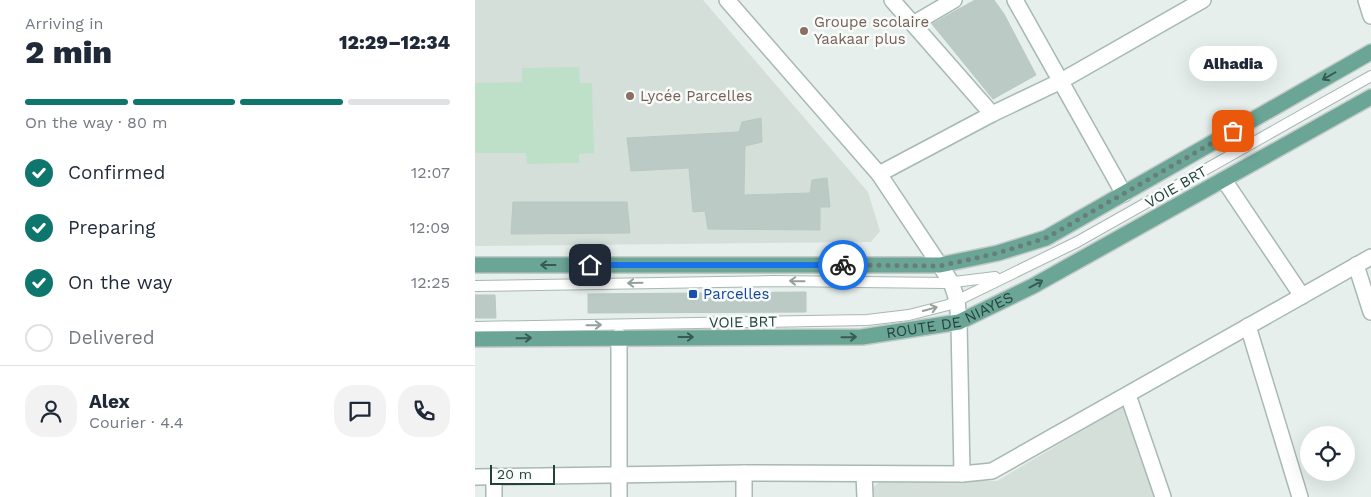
<!DOCTYPE html>
<meta charset="utf-8">
<style>
:root{--surface:#fff;--page:#f2f2f3;--text:#1f2937;--muted:#747a83;--line:#e0e1e3;--accent:#0f766e}
body{margin:0;font-family:"Work Sans",sans-serif;background:var(--page);color:var(--text);height:100vh;display:flex;flex-direction:column;font-size:19px;white-space:nowrap}
*{box-sizing:border-box;margin:0}
p{font-size:16px;color:var(--muted)}
.icon{flex:none;width:28px;height:28px;fill:none;stroke:currentColor;stroke-width:2;stroke-linecap:round;stroke-linejoin:round}
.map{position:relative;flex:1;overflow:hidden}
.details{display:flex;flex-direction:column;background:var(--surface);width:475px}
.details>*{flex:none}
.controls{position:absolute;left:825px;top:426px;display:grid;gap:10px}
.controls a{display:grid;place-items:center;width:55px;height:55px;border-radius:50%;background:var(--surface);box-shadow:0 5px 20px #0002;font-size:25px}
.scale{position:absolute;left:15px;bottom:12px;width:65px;box-sizing:border-box;padding-left:5px;border:2px solid #24423a;border-top:0;font-size:14px;line-height:18px;white-space:nowrap;color:#24423a;-webkit-text-stroke:4px #f7fbf9;paint-order:stroke}
.pin{position:absolute;display:grid;place-items:center;width:42px;height:42px;color:#fff;margin:-21px;border-radius:10px;box-shadow:0 2px 8px #0006}
.courier{position:absolute;display:grid;place-items:center;width:50px;height:50px;margin:-25px;border:4px solid #1a73e8;border-radius:50%;background:#fff;color:#222;box-shadow:0 1px 6px #0007}
.bubble{position:absolute;height:35px;border-radius:18px;background:var(--surface);box-shadow:0 5px 20px #0002;font-size:16px;font-weight:800;line-height:35px;text-align:center}
.head em{font-style:normal;font-weight:800}
.head div{display:flex;flex-direction:column-reverse}
.head{display:flex;align-items:center;justify-content:space-between;height:85px;padding:0 25px}
h1{font-size:32px;font-weight:800;line-height:38px}
.bar{display:grid;grid-template-columns:repeat(4,1fr);gap:8px 5px;align-content:center;height:60px;padding:0 25px}
.bar i{height:6px;border-radius:4px;background:var(--line)}
.bar .active{background:var(--accent)}
.bar p{grid-column:span 4}
.line{display:flex;align-items:center;gap:12px;padding:0 25px;border-top:1px solid var(--line)}
.line div{flex:1}
.round{display:grid;place-items:center;flex:none;width:52px;height:52px;border-radius:20px;background:var(--page)}
ol{padding:0 25px;list-style:none}
li{display:flex;align-items:center;gap:15px;height:55px}
li p{margin-inline-start:auto}
li .icon{padding:5px;border-radius:50%;background:var(--accent);color:#fff;stroke-width:4}
li:last-child{color:var(--muted)}
li i{width:28px;height:28px;border:2px solid var(--line);border-radius:50%}
main{display:flex;flex:1;min-height:0}
.map>svg:first-child{display:block}
.built{fill:#d4dfda}
.garden{fill:#bfe0c8}
.building{fill:#bbcac4;stroke:#b8c9c2}
.lines{fill:none;stroke-linecap:round;stroke-linejoin:round}
.service-casing{stroke:#a8b8b2;stroke-width:12}
.minor-casing{stroke:#a8b8b2;stroke-width:18}
.primary-casing{stroke:#c2cac8;stroke-width:18}
.service{stroke:#fff;stroke-width:10}
.minor{stroke:#fff;stroke-width:15}
.primary{stroke:#6aa596;stroke-width:15}
.oneway{stroke:#365b51}
.oneway2{stroke:#92a09c}
.done{stroke:#687f78;stroke-width:5;stroke-dasharray:0 9}
.route{stroke:#1a73e8;stroke-width:6}
.education-dot{fill:#8d6e63;stroke:#f7fbf9;stroke-width:2}
.transit-dot{fill:#1a4fb4;stroke:#f7fbf9;stroke-width:2}
.labels{text-anchor:middle;stroke-width:5;stroke-linejoin:round;paint-order:stroke}
.education-label{font-size:15px;fill:#785e54;stroke:#f7fbf9;text-anchor:start}
.street-label{font-size:15px;fill:#24423a;stroke:#f7fbf9}
.transit-label{font-size:15px;fill:#164399;stroke:#f7fbf9;text-anchor:start}
</style>
<main>
<section class="details">
<div class="head"><div><h1>2 min</h1><p>Arriving in</p></div><em>12:29–12:34</em></div>
<div class="bar"><i class="active"></i><i class="active"></i><i class="active"></i><i></i><p>On the way · 80 m</p></div>
<ol>
<li><svg class="icon" aria-label="check" viewBox="0 0 24 24"><path d="M5 12l5 5 9-10"/></svg>Confirmed<p>12:07</p></li>
<li><svg class="icon" aria-label="check" viewBox="0 0 24 24"><path d="M5 12l5 5 9-10"/></svg>Preparing<p>12:09</p></li>
<li><svg class="icon" aria-label="check" viewBox="0 0 24 24"><path d="M5 12l5 5 9-10"/></svg>On the way<p>12:25</p></li>
<li><i></i>Delivered</li>
</ol>
<div class="line" style="height:90px"><a class="round"><svg class="icon" aria-label="person" viewBox="0 0 24 24"><circle cx="12" cy="8" r="4"/><path d="M4 21q1-7 8-7t8 7"/></svg></a><div><b>Alex</b><p>Courier · 4.4</p></div><a class="round"><svg class="icon" aria-label="chat" viewBox="0 0 24 24"><path d="M4 5h16v11H9l-5 4z"/></svg></a><a class="round"><svg class="icon" aria-label="phone" viewBox="0 0 24 24"><path d="M5 4h4l2 5-3 2q2 4 5 5l2-3 5 2v4C11 20 4 13 5 4z"/></svg></a></div>
</section>
<div class="map">
<svg width="896" height="497" viewBox="0 0 896 497">
<rect width="100%" height="100%" fill="#e6efeb"/>
<!-- built -->
<g class="built">
<polygon points="0,0 228,0 393,192 405,231 396,242 0,246"/>
<polygon points="647,407 657,413 682,497 397,497 397,489 405,481 522,481"/>
</g>
<!-- garden -->
<polygon class="garden" points="104,67 105,83 117,83 119,153 104,154 104,163 52,164 51,153 0,153 0,83 47,82 47,68"/>
<!-- building -->
<g class="building">
<polygon points="500,0 519,0 529,14 561,75 518,99 457,24"/>
<polygon points="286,118 287,142 270,146 269,195 335,193 337,180 352,178 355,207 345,207 345,230 233,229 230,211 218,212 214,168 156,171 152,138 264,132 267,122"/>
<polygon points="38,202 152,202 155,233 36,234"/>
<polygon points="331,292 331,312 113,313 113,294"/>
<polygon points="0,295 20,295 21,318 0,318"/>
</g>
<g class="lines">
<defs>
<g id="service">
<polyline points="0,286 298,281 471,283 520,277"/>
<polyline points="0,327 392,320 434,315 473,305 602,242 896,76"/>
</g>
<g id="minor">
<polyline points="252,0 404,174 476,282 482,300 484,322 487,474"/>
<polyline points="417,0 517,114"/>
<polyline points="540,0 649,194"/>
<polyline points="891,0 896,16"/>
<polyline points="438,24 479,0"/>
<polyline points="404,174 517,114 586,81 728,0"/>
<polyline points="749,180 827,296"/>
<polyline points="881,265 896,312"/>
<polyline points="773,326 825,497"/>
<polyline points="144,336 144,497"/>
<polyline points="653,395 688,497"/>
<polyline points="269,473 269,497"/>
<polyline points="389,474 390,497"/>
<polyline points="0,477 269,473 487,474 517,471 896,257"/>
<polyline points="19,497 19,476"/>
</g>
<g id="primary">
<polyline points="0,265 465,265 523,253 571,238 896,52"/>
<path id="s1" d="M0 339 387 337 484 322 558 286 896 97"/>
</g>
</defs>
<!-- service casing -->
<use href="#service" class="service-casing"/>
<!-- minor casing -->
<use href="#minor" class="minor-casing"/>
<!-- primary casing -->
<use href="#primary" class="primary-casing"/>
<!-- service -->
<use href="#service" class="service"/>
<!-- minor -->
<use href="#minor" class="minor"/>
<!-- primary -->
<use href="#primary" class="primary"/>
</g>
<!-- one-way arrows -->
<defs><path id="oneway-shaft" d="M-6 0H5M1.5-3L5.5 0L1.5 3" fill="none" stroke-width="1.6" stroke-linecap="round" stroke-linejoin="round" transform="scale(1.25)"/></defs>
<g class="oneway">
<use href="#oneway-shaft" transform="translate(854 76) rotate(150)"/>
<use href="#oneway-shaft" transform="translate(73 265) rotate(180)"/>
<use href="#oneway-shaft" transform="translate(561 284) rotate(-28)"/>
<use href="#oneway-shaft" transform="translate(211 337)"/>
<use href="#oneway-shaft" transform="translate(374 337) rotate(-1)"/>
<use href="#oneway-shaft" transform="translate(49 338) rotate(-1)"/>
</g>
<g class="oneway2">
<use href="#oneway-shaft" transform="translate(322 281) rotate(-179)"/>
<use href="#oneway-shaft" transform="translate(160 283) rotate(179)"/>
<use href="#oneway-shaft" transform="translate(455 309) rotate(-15)"/>
<use href="#oneway-shaft" transform="translate(119 325) rotate(-1)"/>
</g>
<g class="lines">
<!-- done -->
<polyline class="done" points="368,265 465,266 523,253 571,238 758,131"/>
<!-- route -->
<polyline class="route" points="115,265 368,265"/>
</g>
<!-- markers -->
<g class="education-dot">
<circle cx="329" cy="31" r="5"/>
<circle cx="155" cy="96" r="5"/>
</g>
<rect class="transit-dot" x="213" y="289" width="10" height="10" rx="2.5"/>
<g class="labels">
<!-- education labels -->
<g class="education-label">
<text x="339" y="27">Groupe scolaire<tspan x="339" dy="17">Yaakaar plus</tspan></text>
<text x="165" y="101">Lycée Parcelles</text>
</g>
<!-- street labels -->
<g class="street-label">
<text transform="translate(701 187) rotate(-30)" y="5">VOIE BRT</text>
<text dy="5" stroke="none"><textPath href="#s1" startOffset="478">ROUTE DE NIAYES</textPath></text>
<text transform="translate(268 322) rotate(-1)" y="5">VOIE BRT</text>
</g>
<!-- transit labels -->
<g class="transit-label">
<text x="228" y="299">Parcelles</text>
</g>
</g>
</svg>
<div class="controls">
<a><svg class="icon" aria-label="locate" viewBox="0 0 24 24"><circle cx="12" cy="12" r="6"/><path d="M12 2v4M12 18v4M2 12h4M18 12h4"/></svg></a>
</div>
<div class="scale">20 m</div>
<div class="pin" style="left:758px;top:131px;background:#ea580c"><svg class="icon" aria-label="bag" viewBox="0 0 24 24"><path d="M5 8h14l-1 12H6zM9 8a3 3 0 0 1 6 0"/></svg></div>
<div class="pin" style="left:115px;top:265px;background:#1f2937"><svg class="icon" aria-label="home" viewBox="0 0 24 24"><path d="M3 11l9-7 9 7M6 9v11h12V9"/></svg></div>
<div class="courier" style="left:368px;top:265px"><svg class="icon" aria-label="bike" viewBox="0 0 24 24"><circle cx="6" cy="16" r="4"/><circle cx="18" cy="16" r="4"/><path d="M6 16l4-8h5l3 8M10 8l3 8H6M13 5h3"/></svg></div>
<div class="bubble" style="left:714px;top:46px;width:88px">Alhadia</div>
</div>
</main>
